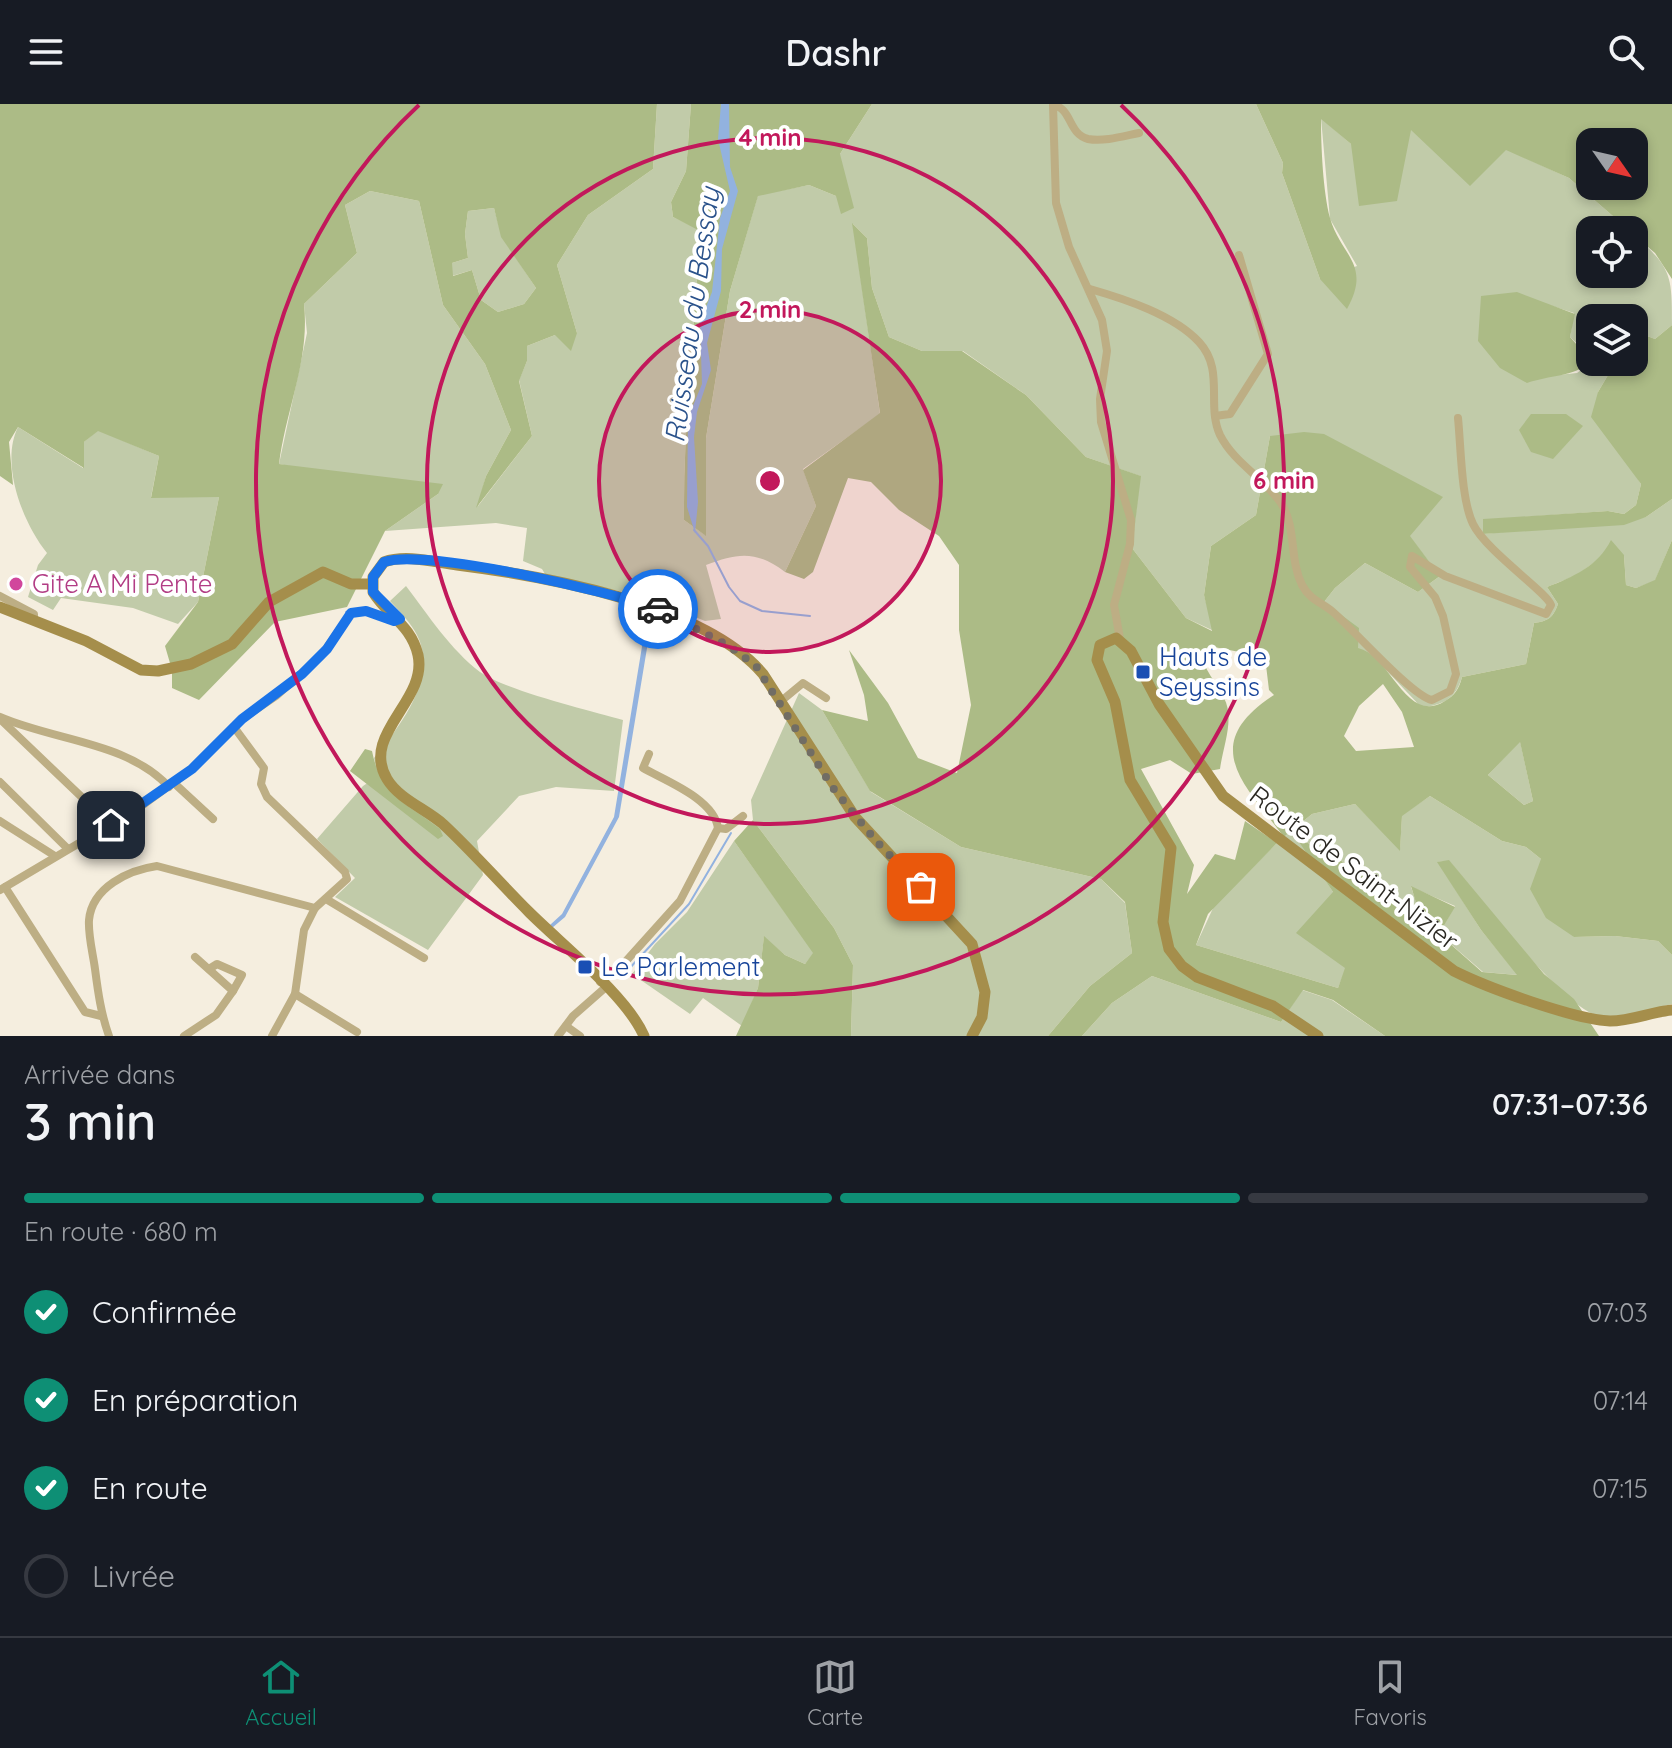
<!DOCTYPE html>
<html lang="fr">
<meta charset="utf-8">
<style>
:root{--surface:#171b24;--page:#20242c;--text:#f1f3f6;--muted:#9ea1a6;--line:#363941;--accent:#0e8f75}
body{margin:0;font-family:Quicksand,sans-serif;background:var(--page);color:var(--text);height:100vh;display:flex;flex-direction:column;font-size:30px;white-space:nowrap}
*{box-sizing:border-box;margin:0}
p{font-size:26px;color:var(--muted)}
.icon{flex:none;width:44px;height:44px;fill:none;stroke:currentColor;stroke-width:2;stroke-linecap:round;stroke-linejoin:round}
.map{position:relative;height:932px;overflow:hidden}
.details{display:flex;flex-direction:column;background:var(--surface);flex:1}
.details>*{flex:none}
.needle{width:52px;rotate:124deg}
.fabs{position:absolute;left:1576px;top:24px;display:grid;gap:16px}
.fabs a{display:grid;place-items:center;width:72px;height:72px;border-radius:16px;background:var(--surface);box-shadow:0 4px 12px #0003;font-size:40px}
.pin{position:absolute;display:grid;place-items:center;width:68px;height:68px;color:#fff;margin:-34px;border-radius:16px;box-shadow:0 4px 12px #0006}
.courier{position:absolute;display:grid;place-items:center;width:80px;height:80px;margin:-40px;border:6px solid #1a73e8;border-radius:50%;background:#fff;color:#222;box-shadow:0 2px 10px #0007}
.head em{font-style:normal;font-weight:600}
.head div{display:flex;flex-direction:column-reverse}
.head{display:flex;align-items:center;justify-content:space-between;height:136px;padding:0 24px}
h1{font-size:52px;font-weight:600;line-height:60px}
.bar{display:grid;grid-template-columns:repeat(4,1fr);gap:12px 8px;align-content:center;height:96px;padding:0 24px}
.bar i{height:10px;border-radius:6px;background:var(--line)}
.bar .selected{background:var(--accent)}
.bar p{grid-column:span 4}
ol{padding:0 24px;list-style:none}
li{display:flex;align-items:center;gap:24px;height:88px}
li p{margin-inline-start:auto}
li .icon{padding:8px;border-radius:50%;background:var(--accent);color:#fff;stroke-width:4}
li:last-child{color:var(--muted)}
li i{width:44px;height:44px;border:4px solid var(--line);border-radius:50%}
header{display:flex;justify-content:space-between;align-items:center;height:104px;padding:0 24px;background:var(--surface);font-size:36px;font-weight:600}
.dock{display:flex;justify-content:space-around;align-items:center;height:112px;border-top:2px solid var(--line);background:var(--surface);font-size:22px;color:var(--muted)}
.dock a{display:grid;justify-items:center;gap:4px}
.dock .selected{color:var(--accent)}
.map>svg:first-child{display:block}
.green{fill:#c1cba9}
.forest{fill:#acbb86;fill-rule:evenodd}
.water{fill:#92b2df}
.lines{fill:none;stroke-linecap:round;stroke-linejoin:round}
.stream{stroke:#92b2df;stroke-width:2}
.street{stroke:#bdae84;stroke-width:8}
.secondary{stroke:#a58e4b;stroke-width:11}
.done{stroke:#716d64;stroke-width:8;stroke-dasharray:0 14.4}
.route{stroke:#1a73e8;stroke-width:10}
.ring{fill:none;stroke:#c2185b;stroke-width:4}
.hotel-dot{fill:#d1479c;stroke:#fff;stroke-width:3}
.transit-dot{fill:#1a4fb4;stroke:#fff;stroke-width:3}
.labels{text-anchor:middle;stroke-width:8;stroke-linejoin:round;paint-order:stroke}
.hotel-label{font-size:26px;fill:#b23c85;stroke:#fff;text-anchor:start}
.transit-label{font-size:26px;fill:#164399;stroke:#fff;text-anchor:start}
.street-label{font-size:26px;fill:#2a2822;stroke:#fff}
.water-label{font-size:28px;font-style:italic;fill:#2a528b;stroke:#fff}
.centre{fill:#c2185b;stroke:#fff;stroke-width:4}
.ring-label{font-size:24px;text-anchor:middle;font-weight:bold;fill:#c2185b;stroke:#fff;stroke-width:8;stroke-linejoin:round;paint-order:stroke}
</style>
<header><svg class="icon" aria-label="menu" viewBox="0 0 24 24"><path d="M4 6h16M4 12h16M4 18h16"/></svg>Dashr<svg class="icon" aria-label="search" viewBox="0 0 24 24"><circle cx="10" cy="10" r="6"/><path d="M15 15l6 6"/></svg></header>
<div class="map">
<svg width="1672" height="932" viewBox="0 0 1672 932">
<rect width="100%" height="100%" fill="#f5eedf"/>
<!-- green -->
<g class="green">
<path d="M657 0H691L686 67 671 98 673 113 700 126C695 223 683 319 684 416L705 431 706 334 730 187 758 91 809 81 836 92 840 50 872 0H1256L1283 59 1282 69 1320 175 1357 162 1330 115 1321 14 1351 40 1410 25 1506 45 1569 74 1629 126H1590V170H1634V131C1672 164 1672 172 1672 221L1655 235 1634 227V214L1583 216 1590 227V252L1570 233 1574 209 1549 201 1547 272 1577 269 1592 258 1614 261 1598 288 1626 356 1641 380 1636 401 1624 410 1608 407 1483 416 1484 430 1646 413 1672 395V436L1655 477 1636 484 1626 481 1624 451H1604L1577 471 1547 483 1558 500C1553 514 1548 517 1534 519L1526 560 1462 573C1456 594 1443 602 1421 603L1387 567 1357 544 1324 498 1335 484 1365 459 1418 488 1440 472 1409 432 1442 393 1270 332 1256 411 1211 442 1204 491 1214 527 1186 514 1132 444 1140 372 1086 353 1026 291 963 247H922L889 233 872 184 867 134 853 120 880 310 803 365 816 402 785 468C757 447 739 448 706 461L721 515 705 517 645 493 545 470 542 465 523 457 527 424 496 419 385 427 438 390 279 360 307 229 304 200 357 149 345 101 370 87 419 97 443 201 485 260 511 326 486 372 478 402 532 332 519 276 527 257V242L555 231 577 229 557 161 588 111 653 65Z"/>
<polygon points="494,104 502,133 536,184 524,200 498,208 481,196 472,166 452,172 452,159 468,154 465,130 468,107"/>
<path d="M18 323 83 364 84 338 98 326 159 352 151 393H219L198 498 178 520 133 504 61 494 53 506 28 493 38 461 47 449C22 418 0 359 18 323Z"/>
<path d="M406 482C428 511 451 546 480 568 507 587 588 606 623 616L614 687 556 683 519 692 477 737 483 771 428 846 335 793 355 774 317 735 363 682 378 672 374 654C399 623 439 574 417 531 411 519 399 507 390 497Z"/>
<polygon points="799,589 822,606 871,688 961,743 1101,775 1125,799 1132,849 1090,882 1048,932 851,932 853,861 834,824 753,716 751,696"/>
<polygon points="1520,637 1533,697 1524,701 1488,671"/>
<path d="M1430 692 1502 737 1526 743 1541 755 1574 833 1615 832 1658 837 1672 851V900C1650 905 1622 917 1599 912 1563 905 1476 788 1449 757L1438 758 1481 826 1518 871 1483 868 1439 830 1455 802 1411 783 1425 823 1371 773 1297 733 1333 788 1346 864 1338 884 1196 841 1214 802 1277 739 1312 710 1355 700 1400 745 1402 711Z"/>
<polygon points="734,737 814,849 805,860 785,851 764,833 758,884 742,922 703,894 690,910 632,870 655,840 687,808"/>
<polygon points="1152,872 1281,918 1302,886 1332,896 1385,932 1082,932 1112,899"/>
</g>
<!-- forest -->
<g class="forest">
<path d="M0 0H657L653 65 588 111 557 161 577 229 571 247 555 231 527 242V257L519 277 532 332 476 404 486 372 511 326 485 260 443 201 419 97 370 87 345 101 357 149 304 200C310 256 286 305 279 360L443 380 438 390 385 427 347 503 275 518 199 596 172 584V566L165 542 198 498 219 393 151 394 159 352 98 327 84 338V364L18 323 9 338 13 381 0 372ZM494 104 501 133 536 184 524 200 498 208 481 196 472 166 453 172 452 159 468 154 465 130 468 107Z"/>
<path d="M691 0H872L840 50 854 104 841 110 836 92 809 81 758 92 730 187 706 334V432L684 416C683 320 695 223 700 127L673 113 671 98 686 67Z"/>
<path d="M1256 0H1672V175L1655 149 1634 131V126H1629L1569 74 1506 46 1470 82 1411 26 1397 97 1359 102 1351 40 1321 15C1321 42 1323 88 1330 114 1341 152 1372 160 1347 205L1320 175 1282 69 1283 59ZM1590 38H1634V82H1590Z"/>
<path d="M852 119 867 134 872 184 889 233 922 247H962L1026 291 1086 353 1141 372 1132 444 1186 514 1212 527 1204 491 1211 442 1256 411 1270 332 1304 328 1324 330 1443 393 1410 432 1440 472 1418 488 1365 459 1335 484 1324 498 1359 524 1358 544C1391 551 1406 622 1445 597 1455 591 1459 585 1462 573L1526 560 1534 519C1548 517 1553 514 1558 500L1547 483C1573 473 1598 462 1611 436L1624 451 1626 481 1636 484 1655 476 1672 436V851L1658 837 1615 832 1574 833 1546 814 1530 785 1541 755 1526 743 1502 737 1430 692 1402 712 1400 747 1355 700 1312 710 1284 733C1245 681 1197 641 1274 591L1269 586 1265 553 1214 543 1201 547C1204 567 1215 576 1224 594 1235 615 1223 642 1220 665L1192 670 1170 656 1141 665 1194 761 1187 790 1215 750 1235 756 1245 717 1277 739 1208 810 1196 841 1338 884 1345 864 1296 829 1333 788 1295 732 1371 773 1423 822 1411 782 1455 803 1439 830 1482 868 1517 871 1481 826 1437 758 1449 756 1544 870 1574 895 1599 932H1385L1333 896 1303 886 1281 918 1152 872 1112 899 1082 932H1048L1090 882 1132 849 1125 798 1101 775 961 743 870 687 822 606 868 617 864 591 849 546 888 599 918 654 957 669 971 601 959 526V461L939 432 899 406 871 378 848 374 813 468 804 475 785 468 816 402 803 366 880 309ZM1383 580 1402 608 1414 643 1356 647 1344 632 1359 602ZM1520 638 1533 697 1524 701 1488 671Z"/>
<path d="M1517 188 1575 210 1570 233 1592 258C1572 273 1550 271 1527 279L1500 264 1478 237 1481 192Z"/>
<polygon points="1672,221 1672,395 1646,413 1624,421 1483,430 1483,415 1608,407 1624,410 1636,401 1641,380 1591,313 1598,288 1614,261 1612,258 1634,258 1634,227 1655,235"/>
<polygon points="1531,310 1566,310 1583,322 1553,355 1531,348 1519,326"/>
<path d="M365 645 372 647C381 693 407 699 440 725L443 732 438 735 350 667Z"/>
<polygon points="753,716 834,824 853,861 851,932 736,932 758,884 764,832 785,851 805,860 813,849 734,737"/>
</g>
<!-- water -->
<g class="water">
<polygon points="721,0 729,0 730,63 738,87 722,145 721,187 707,239 711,266 697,308 694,333 698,398 695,429 687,403 688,314 702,280 700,218 712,188 720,114 730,87 718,35"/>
<polygon points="648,506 653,508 619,713 565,813 552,824 550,821 562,810 614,713"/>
</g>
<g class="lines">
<!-- stream -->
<g class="stream">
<polyline points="694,426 708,442 729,483 740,497 762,507 810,512"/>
<polyline points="346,508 361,504"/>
<polyline points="627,867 689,800 731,729"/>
</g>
<!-- street -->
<g class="street">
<path d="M1090 185C1125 195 1174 211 1199 238 1225 266 1206 301 1220 331 1234 359 1264 374 1281 399 1297 424 1289 455 1302 481 1310 496 1321 498 1333 508 1354 526 1412 592 1432 596L1450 587 1456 570 1443 512 1435 493 1410 463 1412 452 1445 472 1546 510 1551 501C1548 489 1486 447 1473 420 1461 395 1461 343 1458 314"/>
<polyline points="1215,312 1230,310 1268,250 1239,151"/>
<polyline points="0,492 34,510 34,515"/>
<path d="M1120 535 1114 501 1130 440 1131 416 1101 318 1100 295 1107 247 1102 216 1069 143 1056 99 1053 1C1072 4 1068 30 1088 35 1104 38 1124 32 1139 29"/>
<polyline points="780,598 803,579 826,594"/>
<path d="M0 613C55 637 128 638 169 683"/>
<polyline points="2,617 111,721"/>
<path d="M649 650 643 664C666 677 714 695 718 724"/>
<polyline points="0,678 67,744"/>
<polyline points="174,679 213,715"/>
<polyline points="0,717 55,752"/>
<polyline points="5,783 85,908 101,912"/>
<polyline points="0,786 140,703 192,665 242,615 276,592 321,552 351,509 366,507 396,517"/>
<polyline points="326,795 424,854"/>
<polyline points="209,865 217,860 242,871 233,887"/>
<polyline points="600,878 627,856 680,797 718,724 726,725 743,712"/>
<polyline points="295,890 357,928"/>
<polyline points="566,922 580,932"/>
<path d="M109 932C101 910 98 888 95 865 93 850 88 831 89 816 92 783 129 766 157 762L315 804 347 775 345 768 267 693 261 680 264 664 234 623"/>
<polyline points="184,932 216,911 233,887 195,853"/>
<polyline points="272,932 295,890 304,826 315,804"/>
<polyline points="558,932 573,912 606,883"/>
</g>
<!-- secondary -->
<g class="secondary">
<polyline points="0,503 86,537 141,566 158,567 191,560 232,540 269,498 323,468 351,480 372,480"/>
<path d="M644 932C627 892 561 840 529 808 500 779 473 748 443 720 426 705 399 695 387 675 360 630 428 597 418 551 411 521 388 512 373 488V473L384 458C406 450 434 458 457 461 544 472 704 500 763 570L855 713 972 840 985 888 982 913 972 932"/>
<path d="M1318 932 1273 902 1197 873 1182 862 1169 845 1163 818 1171 744 1130 676 1115 598 1097 556 1100 541 1116 534 1131 547 1159 600 1223 692 1454 867C1488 884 1573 915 1610 917 1631 917 1651 908 1672 906"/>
</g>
</g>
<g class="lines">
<!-- done -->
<polyline class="done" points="658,505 729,542 756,562 833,684 877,738 921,783"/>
<!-- route -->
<path class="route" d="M111 721 192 665 242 615 302 570 327 545 351 509 366 507 394 517 400 515 373 488V473L384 458C425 444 612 488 658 505"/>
</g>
<!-- distance rings -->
<circle cx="770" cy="377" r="171" fill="#c2185b" fill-opacity=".12"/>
<g class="ring">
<circle cx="770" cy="377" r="171"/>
<circle cx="770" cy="377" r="343"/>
<path d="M1121 1A514 514 0 1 1 419 1"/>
</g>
<!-- markers -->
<circle class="hotel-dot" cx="16" cy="480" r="8"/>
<g class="transit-dot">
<rect x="1135" y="560" width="16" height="16" rx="4"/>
<rect x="577" y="855" width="16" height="16" rx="4"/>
</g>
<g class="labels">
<!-- hotel labels -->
<g class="hotel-label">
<text x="32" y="489">Gite A Mi Pente</text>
</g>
<!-- transit labels -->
<g class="transit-label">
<text x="1159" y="562">Hauts de<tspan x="1159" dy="30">Seyssins</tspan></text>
<text x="601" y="872">Le Parlement</text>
</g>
<!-- street labels -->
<g class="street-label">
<text transform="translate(1354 764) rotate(37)" y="9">Route de Saint-Nizier</text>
</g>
<!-- water labels -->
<g class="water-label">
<text transform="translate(692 211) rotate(-82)" y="10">Ruisseau du Bessay</text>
</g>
</g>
<circle cx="770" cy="377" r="12" class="centre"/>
<g class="ring-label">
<text x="770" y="42">4 min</text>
<text x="770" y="214">2 min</text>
<text x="1284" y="385">6 min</text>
</g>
</svg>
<div class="fabs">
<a><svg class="needle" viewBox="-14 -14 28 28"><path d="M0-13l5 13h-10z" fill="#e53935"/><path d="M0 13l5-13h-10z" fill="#9ea1a6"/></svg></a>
<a><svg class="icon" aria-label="locate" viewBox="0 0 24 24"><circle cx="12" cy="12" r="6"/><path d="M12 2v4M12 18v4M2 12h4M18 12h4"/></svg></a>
<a><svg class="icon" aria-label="layers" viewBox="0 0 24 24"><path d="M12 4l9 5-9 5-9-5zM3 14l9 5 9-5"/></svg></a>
</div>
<div class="pin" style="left:921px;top:783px;background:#ea580c"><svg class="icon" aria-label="bag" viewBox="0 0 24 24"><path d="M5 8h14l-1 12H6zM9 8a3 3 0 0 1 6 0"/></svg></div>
<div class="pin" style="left:111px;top:721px;background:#1f2937"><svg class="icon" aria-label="home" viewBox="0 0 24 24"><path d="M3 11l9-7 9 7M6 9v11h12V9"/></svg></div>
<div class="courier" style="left:658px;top:505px"><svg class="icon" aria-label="car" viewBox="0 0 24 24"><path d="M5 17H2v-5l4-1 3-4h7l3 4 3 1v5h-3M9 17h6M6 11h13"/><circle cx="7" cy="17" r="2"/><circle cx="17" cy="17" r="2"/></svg></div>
</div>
<section class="details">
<div class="head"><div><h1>3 min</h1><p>Arrivée dans</p></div><em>07:31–07:36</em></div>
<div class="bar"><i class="selected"></i><i class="selected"></i><i class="selected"></i><i></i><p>En route · 680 m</p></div>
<ol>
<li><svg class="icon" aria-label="check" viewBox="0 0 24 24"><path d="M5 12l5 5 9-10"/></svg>Confirmée<p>07:03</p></li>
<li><svg class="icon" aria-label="check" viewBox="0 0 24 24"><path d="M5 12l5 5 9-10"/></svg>En préparation<p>07:14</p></li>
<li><svg class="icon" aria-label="check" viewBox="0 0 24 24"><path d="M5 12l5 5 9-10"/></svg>En route<p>07:15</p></li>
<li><i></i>Livrée</li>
</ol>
</section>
<nav class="dock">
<a class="selected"><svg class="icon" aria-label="home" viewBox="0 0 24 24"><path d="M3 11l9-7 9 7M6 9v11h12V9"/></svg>Accueil</a>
<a><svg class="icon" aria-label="map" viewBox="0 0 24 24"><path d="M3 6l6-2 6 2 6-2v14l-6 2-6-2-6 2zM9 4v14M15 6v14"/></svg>Carte</a>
<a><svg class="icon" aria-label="saved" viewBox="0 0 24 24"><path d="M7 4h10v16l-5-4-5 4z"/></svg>Favoris</a>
</nav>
